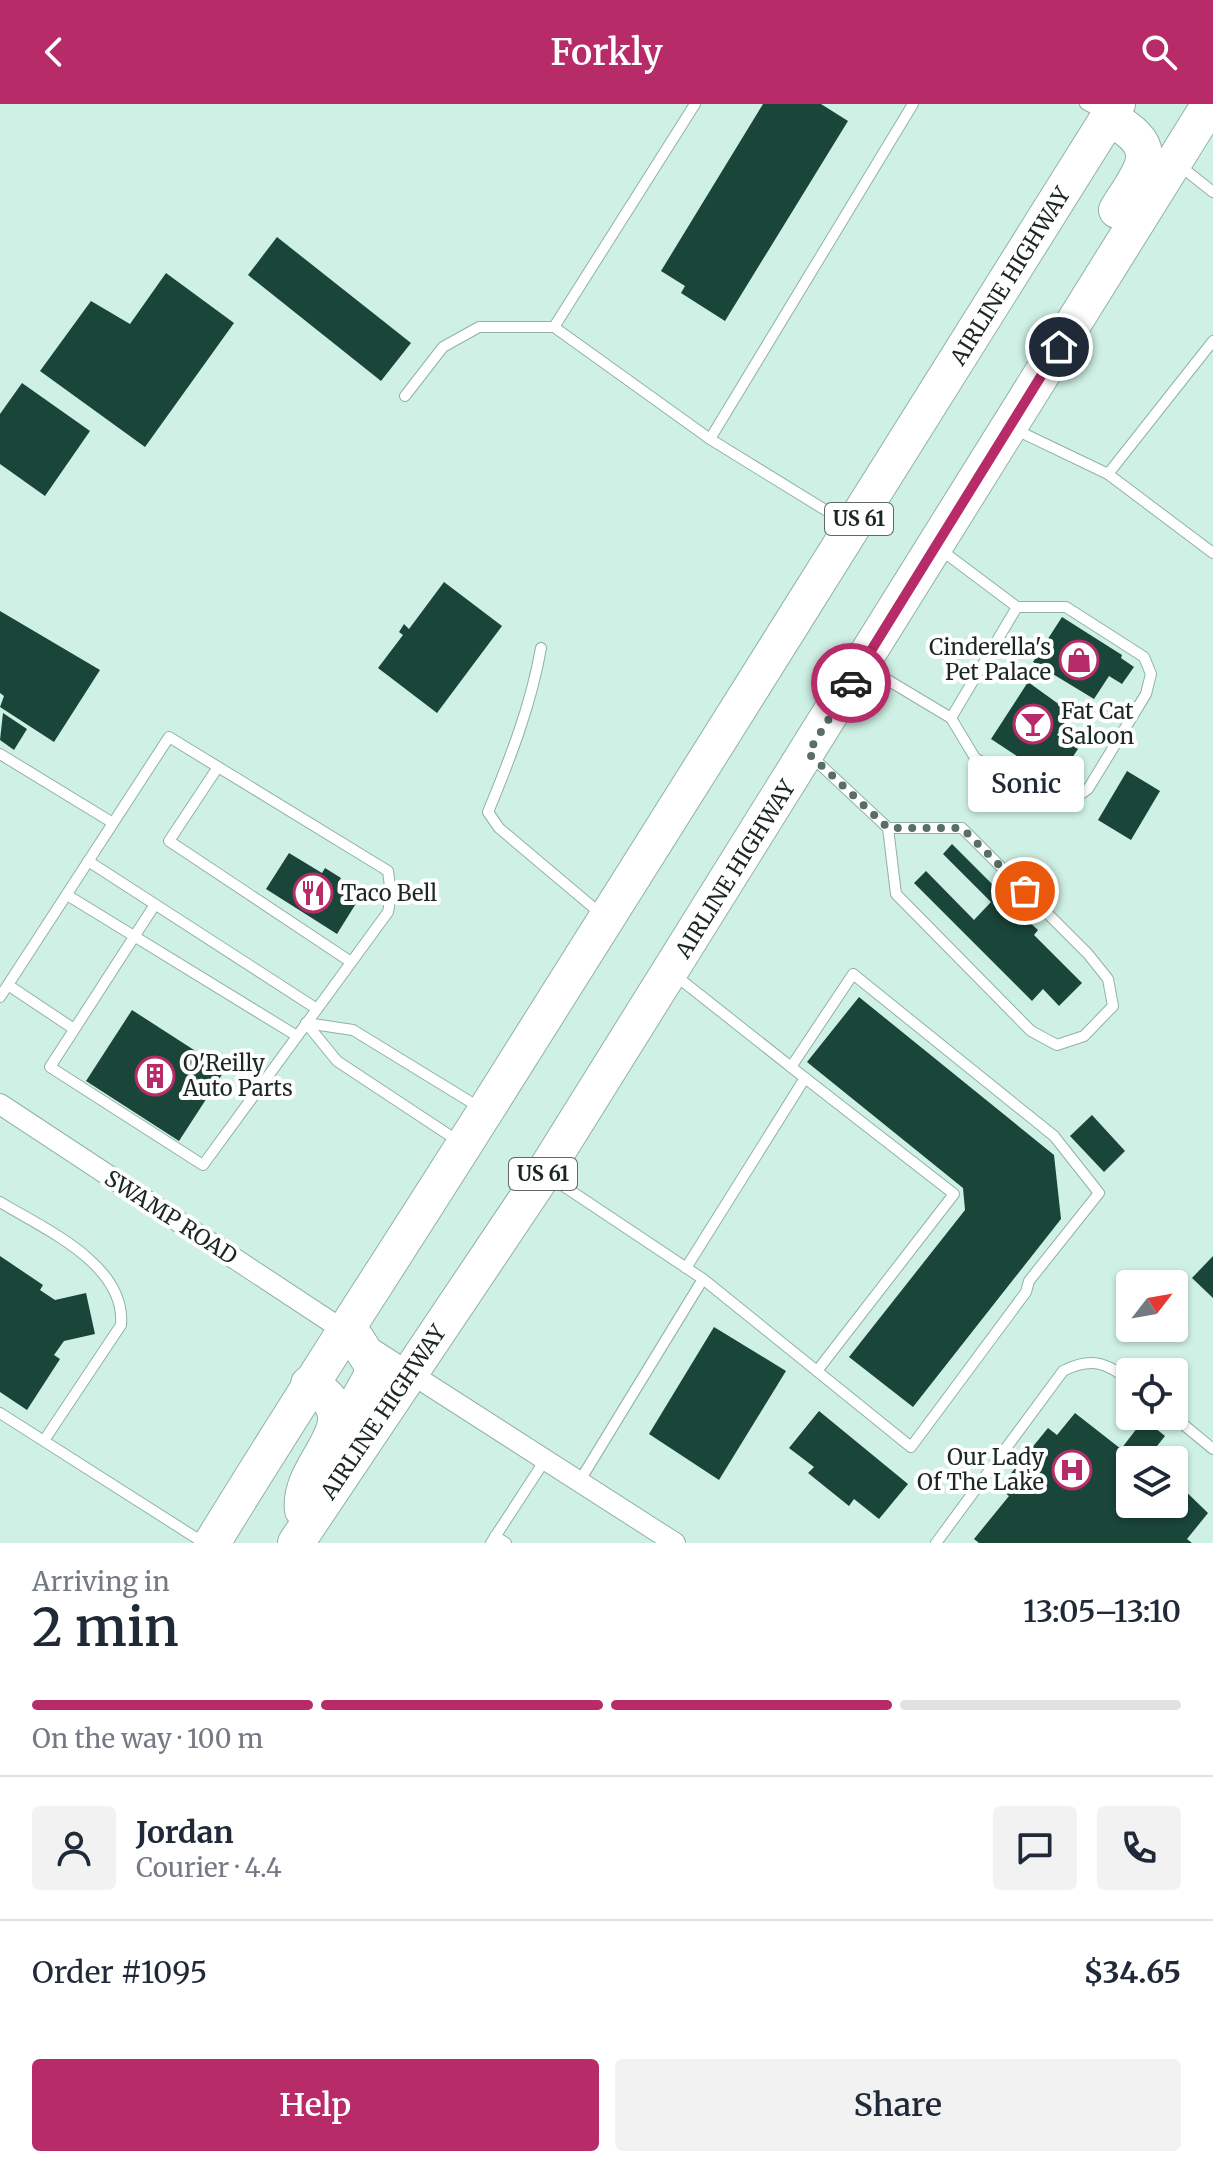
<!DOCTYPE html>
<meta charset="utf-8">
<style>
:root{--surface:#fff;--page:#f2f2f3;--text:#1f2937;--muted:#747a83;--line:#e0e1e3;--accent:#b72c68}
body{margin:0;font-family:Merriweather,serif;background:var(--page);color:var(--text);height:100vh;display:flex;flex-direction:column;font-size:30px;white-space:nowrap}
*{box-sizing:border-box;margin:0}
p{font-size:26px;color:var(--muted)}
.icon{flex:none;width:44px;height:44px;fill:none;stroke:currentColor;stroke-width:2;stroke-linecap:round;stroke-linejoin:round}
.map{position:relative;height:1439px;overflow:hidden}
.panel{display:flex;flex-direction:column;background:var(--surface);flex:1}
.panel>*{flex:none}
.needle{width:52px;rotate:59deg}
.controls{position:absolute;left:1116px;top:1166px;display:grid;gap:16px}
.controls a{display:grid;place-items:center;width:72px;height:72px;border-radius:8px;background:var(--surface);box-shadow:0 2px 6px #0004;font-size:40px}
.pin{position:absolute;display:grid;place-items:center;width:68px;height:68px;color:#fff;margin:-34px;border:4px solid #fff;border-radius:50%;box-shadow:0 2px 8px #0007}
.courier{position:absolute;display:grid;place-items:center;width:80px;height:80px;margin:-40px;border:6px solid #b72c68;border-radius:50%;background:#fff;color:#222;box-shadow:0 2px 10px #0007}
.bubble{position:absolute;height:56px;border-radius:8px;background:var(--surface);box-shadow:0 2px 6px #0004;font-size:26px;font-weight:600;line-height:56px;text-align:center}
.headline em{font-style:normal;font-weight:600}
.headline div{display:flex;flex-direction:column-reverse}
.headline{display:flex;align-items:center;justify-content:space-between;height:136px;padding:0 32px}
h1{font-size:52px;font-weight:600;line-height:60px}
.bar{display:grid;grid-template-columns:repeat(4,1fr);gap:12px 8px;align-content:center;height:96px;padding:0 32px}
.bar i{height:10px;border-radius:6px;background:var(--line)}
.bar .active{background:var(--accent)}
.bar p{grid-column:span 4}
.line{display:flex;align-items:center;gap:20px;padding:0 32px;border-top:2px solid var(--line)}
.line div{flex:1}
.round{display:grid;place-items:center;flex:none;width:84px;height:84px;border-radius:8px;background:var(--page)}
.button{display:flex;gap:16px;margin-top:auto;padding:16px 32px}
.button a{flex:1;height:92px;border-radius:8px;background:var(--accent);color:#fff;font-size:32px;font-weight:600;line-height:92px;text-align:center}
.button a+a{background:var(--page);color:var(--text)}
header{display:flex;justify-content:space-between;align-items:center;height:104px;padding:0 32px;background:var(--accent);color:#fff;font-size:36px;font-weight:600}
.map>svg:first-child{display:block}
.building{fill:#1a4539}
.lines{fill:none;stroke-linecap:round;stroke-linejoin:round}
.lane-casing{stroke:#91b1a6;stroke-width:12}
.street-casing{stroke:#91b1a6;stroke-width:22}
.highway-casing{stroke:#91b1a6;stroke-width:38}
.lane{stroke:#fff;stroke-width:10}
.street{stroke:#fff;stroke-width:20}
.highway{stroke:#fff;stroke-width:36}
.done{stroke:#596e66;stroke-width:8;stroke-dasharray:0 14.4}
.route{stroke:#b72c68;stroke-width:10}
.labels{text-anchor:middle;stroke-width:8;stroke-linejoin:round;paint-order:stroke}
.shield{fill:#fff;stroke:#5f6864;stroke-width:2}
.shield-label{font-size:20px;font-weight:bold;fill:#1a2722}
.street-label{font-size:22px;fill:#1a2722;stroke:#fff}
.poi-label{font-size:22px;fill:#1a2722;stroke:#fff;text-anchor:start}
</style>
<header><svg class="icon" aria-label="back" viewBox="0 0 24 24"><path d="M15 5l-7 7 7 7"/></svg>Forkly<svg class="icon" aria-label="search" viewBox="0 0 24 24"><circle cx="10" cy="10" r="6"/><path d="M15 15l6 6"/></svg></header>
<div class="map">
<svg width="1213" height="1439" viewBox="0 0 1213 1439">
<rect width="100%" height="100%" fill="#cff1e5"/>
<!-- building -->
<g class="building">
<polygon points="763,0 821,0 848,17 725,217 681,189 685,182 661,167"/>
<polygon points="277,133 411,239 381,277 248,171"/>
<polygon points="166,169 234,219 145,343 40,267 91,197 130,220"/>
<polygon points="22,279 90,327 45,392 0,360 0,310"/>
<polygon points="444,478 502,522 437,609 378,564 403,531 399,528 404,520 409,525"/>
<polygon points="0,507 100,566 54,638 0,603 4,592 0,589"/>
<polygon points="1062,513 1122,551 1121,554 1134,563 1122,580 1109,572 1094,595 1033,558"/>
<polygon points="1028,578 1071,609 1057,631 1078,645 1056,678 991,635"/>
<polygon points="3,609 27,625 14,646 0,636"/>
<polygon points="1127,667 1160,687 1131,736 1098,716"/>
<polygon points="952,740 1005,793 1001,796 1022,817 1025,814 1038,826 1034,831 1082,879 1059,902 1043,885 1032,897 914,779 926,767 974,816 991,798 943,750"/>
<polygon points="289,749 322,769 325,764 341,774 338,779 360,793 337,830 266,785"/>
<polygon points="859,893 1054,1051 1061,1115 913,1303 849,1253 965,1106 963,1084 807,958"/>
<polygon points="132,906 225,966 179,1037 86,977"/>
<polygon points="1092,1011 1125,1047 1104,1068 1070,1032"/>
<polygon points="0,1152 43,1181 40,1186 55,1196 86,1189 95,1230 64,1237 54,1251 60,1255 27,1306 0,1288"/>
<polygon points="1213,1152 1213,1194 1192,1174"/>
<polygon points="714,1223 786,1267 719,1376 649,1330"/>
<polygon points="819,1307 908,1380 879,1415 854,1395 849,1402 808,1369 814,1363 789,1344"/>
<polygon points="1075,1309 1121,1345 1144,1315 1165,1332 1146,1356 1130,1356 1130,1400 1174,1400 1174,1376 1208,1409 1187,1435 1192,1439 979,1439 974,1435 1009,1392 999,1384 1048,1324 1057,1331"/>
</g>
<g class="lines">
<defs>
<g id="lane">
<polyline points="695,0 554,223 710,335"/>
<polyline points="1085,0 1103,10"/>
<polyline points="1179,61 1213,88"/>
<polyline points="405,292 443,243 479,223 554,223"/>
<polyline points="1014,325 1108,370 1213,237"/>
<polyline points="1108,370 1213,449"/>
<polyline points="848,420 710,335 913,0"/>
<path d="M541 544C531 601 510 655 488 708L499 724 601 810"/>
<polyline points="866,563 951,614 1017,503 941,446"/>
<polyline points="951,614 975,654 1054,700 1065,701 1088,685 1146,590 1151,570 1144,553 1066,503 1017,503"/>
<polyline points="0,650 113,719"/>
<polyline points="812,653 888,724 896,790 1031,927 1057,941 1084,932 1113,902 1108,875 1088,850 962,724 888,724"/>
<polyline points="218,663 169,737 351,858"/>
<polyline points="88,757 317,905"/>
<polyline points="67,791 297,932"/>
<polyline points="676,872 805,974 686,1164"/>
<polyline points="8,881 74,925"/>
<polyline points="0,893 169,633 388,767 391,791 388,808 203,1061 50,963 154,802"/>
<polyline points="306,919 353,926 482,1005"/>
<polyline points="306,919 337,957 458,1037"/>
<polyline points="805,974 954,1090 817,1267"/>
<polyline points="550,1073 703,1175 579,1378"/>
<path d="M0 1098C44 1125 126 1160 121 1221L45 1335"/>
<polyline points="703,1175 911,1343 1026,1188 1029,1177 1099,1089 1054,1032 853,870 791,963"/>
<polyline points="0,1309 204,1439"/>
<polyline points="1173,1312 1213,1345"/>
<polyline points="495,1432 506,1439"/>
<polyline points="491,1439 545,1356"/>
<path d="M936 1439 1063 1267C1091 1253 1106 1258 1130 1277"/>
</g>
<polyline id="street" points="0,1000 343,1226 675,1439"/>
<g id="highway">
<path d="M1108 13C1164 44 1145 61 1117 106"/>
<polyline points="338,1333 372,1272 372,1260 356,1235"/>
<path d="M303 1406C297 1357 376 1317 309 1280"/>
<path d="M212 1439C301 1293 395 1151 486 1006 697 671 907 336 1117 0"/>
<polyline points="296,1439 544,1069 1210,0"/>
</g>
</defs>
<!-- lane casing -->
<use href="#lane" class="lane-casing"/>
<!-- street casing -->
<use href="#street" class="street-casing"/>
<!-- highway casing -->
<use href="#highway" class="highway-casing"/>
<!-- lane -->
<use href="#lane" class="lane"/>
<!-- street -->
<use href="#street" class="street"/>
<!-- highway -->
<use href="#highway" class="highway"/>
</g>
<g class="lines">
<!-- done -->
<polyline class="done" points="851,579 808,649 888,724 962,724 1025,787"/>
<!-- route -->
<polyline class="route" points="851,579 1059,243"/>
</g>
<!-- icons -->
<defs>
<symbol id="shop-ring" viewBox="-11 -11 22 22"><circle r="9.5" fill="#fff" stroke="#b72c68" stroke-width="1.5"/><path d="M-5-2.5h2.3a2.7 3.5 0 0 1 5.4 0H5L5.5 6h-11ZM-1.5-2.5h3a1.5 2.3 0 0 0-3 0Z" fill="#b72c68"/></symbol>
<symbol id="bar-ring" viewBox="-11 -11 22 22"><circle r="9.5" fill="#fff" stroke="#b72c68" stroke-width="1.5"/><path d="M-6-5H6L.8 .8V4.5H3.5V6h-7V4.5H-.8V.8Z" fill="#b72c68"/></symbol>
<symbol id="restaurant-ring" viewBox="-11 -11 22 22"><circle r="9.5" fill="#fff" stroke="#b72c68" stroke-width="1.5"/><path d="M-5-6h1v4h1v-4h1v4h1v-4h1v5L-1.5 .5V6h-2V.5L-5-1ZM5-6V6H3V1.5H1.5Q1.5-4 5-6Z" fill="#b72c68"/></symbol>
<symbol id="building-ring" viewBox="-11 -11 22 22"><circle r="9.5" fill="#fff" stroke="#b72c68" stroke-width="1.5"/><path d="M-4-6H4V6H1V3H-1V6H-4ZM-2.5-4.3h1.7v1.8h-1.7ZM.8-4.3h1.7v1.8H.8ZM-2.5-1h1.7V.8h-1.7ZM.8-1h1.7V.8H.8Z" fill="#b72c68"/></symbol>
<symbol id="hospital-ring" viewBox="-11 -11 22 22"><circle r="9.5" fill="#fff" stroke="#b72c68" stroke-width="1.5"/><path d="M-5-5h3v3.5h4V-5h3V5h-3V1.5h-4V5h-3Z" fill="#b72c68"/></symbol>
</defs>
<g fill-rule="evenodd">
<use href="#shop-ring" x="1057" y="534" width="44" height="44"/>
<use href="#bar-ring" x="1011" y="598" width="44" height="44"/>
<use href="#restaurant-ring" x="291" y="767" width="44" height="44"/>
<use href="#building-ring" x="133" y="950" width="44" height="44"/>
<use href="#hospital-ring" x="1050" y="1344" width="44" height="44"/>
</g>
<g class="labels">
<!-- shield labels -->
<g class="shield">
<rect x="825" y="399" width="68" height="32" rx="6"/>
<rect x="509" y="1054" width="68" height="32" rx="6"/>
</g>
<g class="shield-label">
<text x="859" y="422">US 61</text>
<text x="543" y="1077">US 61</text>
</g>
<!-- street labels -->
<g class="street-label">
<text transform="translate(1010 172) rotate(-58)" y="8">AIRLINE HIGHWAY</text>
<text transform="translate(735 765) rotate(-58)" y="8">AIRLINE HIGHWAY</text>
<text transform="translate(171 1113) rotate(33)" y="8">SWAMP ROAD</text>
<text transform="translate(383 1308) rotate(-56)" y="8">AIRLINE HIGHWAY</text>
</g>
<!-- poi labels -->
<g class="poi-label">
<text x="1051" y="551" text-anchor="end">Cinderella's<tspan x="1051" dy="25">Pet Palace</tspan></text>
<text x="1061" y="615">Fat Cat<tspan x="1061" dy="25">Saloon</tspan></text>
<text x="341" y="797">Taco Bell</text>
<text x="183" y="967">O'Reilly<tspan x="183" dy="25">Auto Parts</tspan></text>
<text x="1044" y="1361" text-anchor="end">Our Lady<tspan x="1044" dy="25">Of The Lake</tspan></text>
</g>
</g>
</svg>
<div class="controls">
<a><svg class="needle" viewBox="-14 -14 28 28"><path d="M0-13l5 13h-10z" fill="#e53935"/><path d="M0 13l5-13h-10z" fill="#747a83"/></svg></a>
<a><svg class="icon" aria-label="locate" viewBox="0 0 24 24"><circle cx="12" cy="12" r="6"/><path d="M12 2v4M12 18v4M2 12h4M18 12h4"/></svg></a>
<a><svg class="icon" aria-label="layers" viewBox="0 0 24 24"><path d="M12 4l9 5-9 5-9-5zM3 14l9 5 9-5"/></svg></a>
</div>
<div class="pin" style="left:1025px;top:787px;background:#ea580c"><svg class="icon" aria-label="bag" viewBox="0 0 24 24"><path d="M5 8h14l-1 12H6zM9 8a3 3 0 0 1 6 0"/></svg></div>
<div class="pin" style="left:1059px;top:243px;background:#1f2937"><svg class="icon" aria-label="home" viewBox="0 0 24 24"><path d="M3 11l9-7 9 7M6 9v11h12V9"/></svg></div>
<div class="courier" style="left:851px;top:579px"><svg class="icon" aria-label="car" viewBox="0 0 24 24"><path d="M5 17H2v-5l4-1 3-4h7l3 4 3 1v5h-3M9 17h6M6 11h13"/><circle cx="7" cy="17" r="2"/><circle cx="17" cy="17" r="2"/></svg></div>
<div class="bubble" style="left:968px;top:652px;width:116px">Sonic</div>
</div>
<section class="panel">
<div class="headline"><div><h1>2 min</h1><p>Arriving in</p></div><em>13:05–13:10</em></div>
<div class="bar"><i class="active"></i><i class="active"></i><i class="active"></i><i></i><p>On the way · 100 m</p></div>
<div class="line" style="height:144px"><a class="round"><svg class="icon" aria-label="person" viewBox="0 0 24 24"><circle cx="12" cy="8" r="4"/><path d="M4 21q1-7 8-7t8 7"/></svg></a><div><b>Jordan</b><p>Courier · 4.4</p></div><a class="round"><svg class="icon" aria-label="chat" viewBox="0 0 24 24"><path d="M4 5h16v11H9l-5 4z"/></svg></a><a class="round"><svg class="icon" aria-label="phone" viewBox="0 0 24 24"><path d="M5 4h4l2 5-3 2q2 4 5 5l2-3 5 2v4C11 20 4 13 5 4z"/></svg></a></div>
<div class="line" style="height:104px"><div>Order #1095</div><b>$34.65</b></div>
<div class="button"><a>Help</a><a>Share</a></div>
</section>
